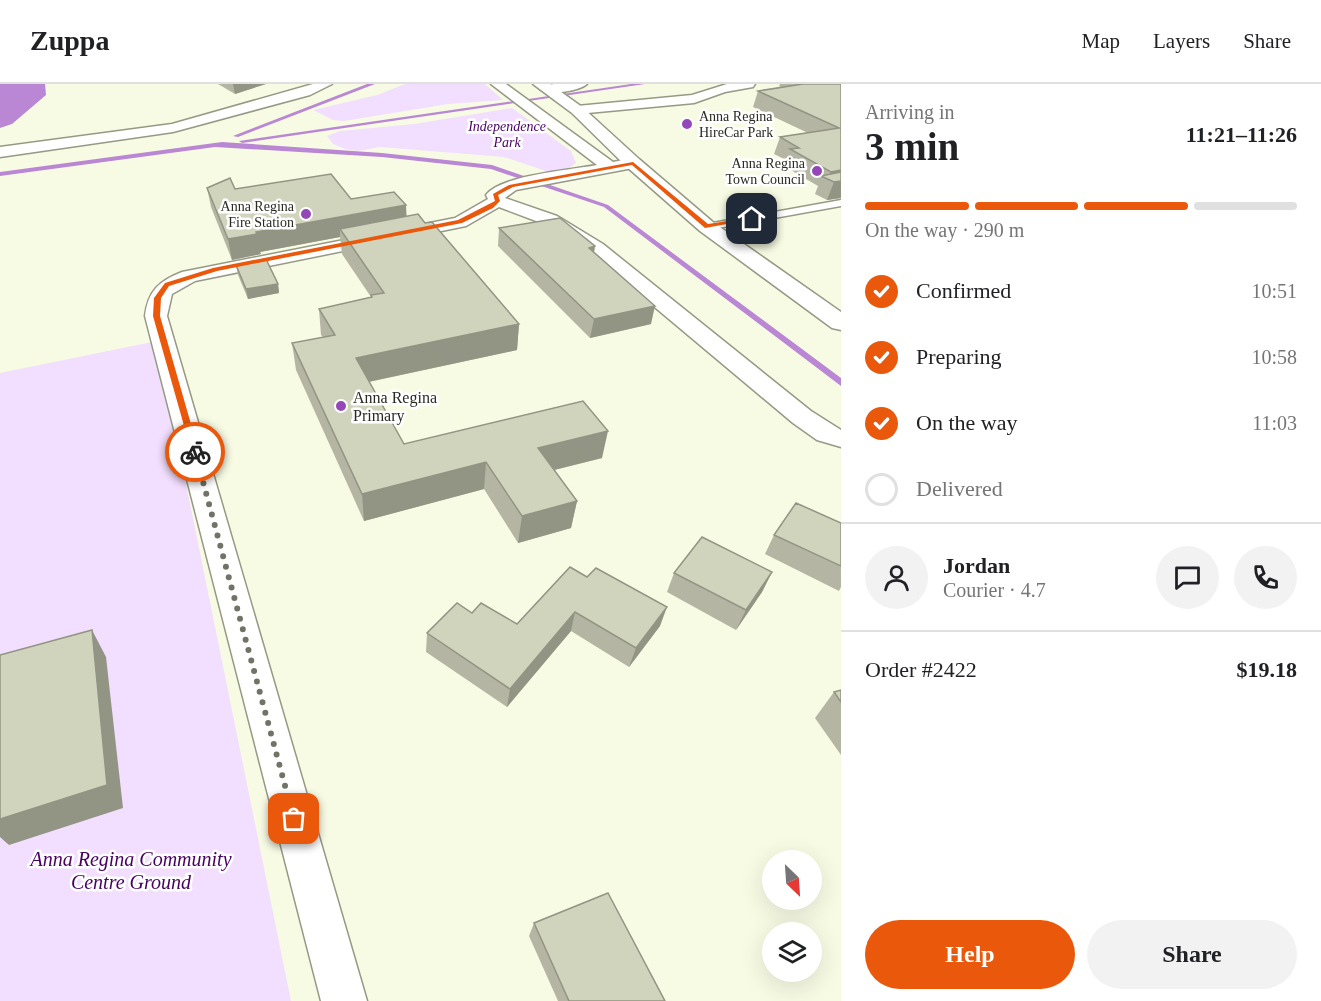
<!DOCTYPE html>
<meta charset="utf-8">
<style>
:root{--surface:#fff;--page:#f2f2f2;--text:#202124;--muted:#757577;--line:#e0e0e0;--accent:#ea580c}
body{margin:0;font-family:Georgia,serif;background:var(--page);color:var(--text);height:100vh;display:flex;flex-direction:column;font-size:22px;white-space:nowrap}
*{box-sizing:border-box;margin:0}
p{font-size:20px;color:var(--muted)}
.icon{flex:none;width:33px;height:33px;fill:none;stroke:currentColor;stroke-width:2;stroke-linecap:round;stroke-linejoin:round}
.map{position:relative;flex:1;overflow:hidden}
.sheet{display:flex;flex-direction:column;background:var(--surface);width:480px}
.sheet>*{flex:none}
.needle{width:39px;rotate:155deg}
.fabs{position:absolute;left:762px;top:766px;display:grid;gap:12px}
.fabs a{display:grid;place-items:center;width:60px;height:60px;border-radius:50%;background:var(--surface);box-shadow:0 6px 24px #0002;font-size:30px}
.pin{position:absolute;display:grid;place-items:center;width:51px;height:51px;color:#fff;margin:-26px;border-radius:12px;box-shadow:0 3px 9px #0006}
.courier{position:absolute;display:grid;place-items:center;width:60px;height:60px;margin:-30px;border:4px solid #ea580c;border-radius:50%;background:#fff;color:#222;box-shadow:0 2px 8px #0007}
.head em{font-style:normal;font-weight:600}
.head div{display:flex;flex-direction:column-reverse}
.head{display:flex;align-items:center;justify-content:space-between;height:102px;padding:0 24px}
h1{font-size:39px;font-weight:600;line-height:45px}
.bar{display:grid;grid-template-columns:repeat(4,1fr);gap:9px 6px;align-content:center;height:72px;padding:0 24px}
.bar i{height:8px;border-radius:4px;background:var(--line)}
.bar .active{background:var(--accent)}
.bar p{grid-column:span 4}
.line{display:flex;align-items:center;gap:15px;padding:0 24px;border-top:2px solid var(--line)}
.line div{flex:1}
.round{display:grid;place-items:center;flex:none;width:63px;height:63px;border-radius:32px;background:var(--page)}
ol{padding:0 24px;list-style:none}
li{display:flex;align-items:center;gap:18px;height:66px}
li p{margin-inline-start:auto}
li .icon{padding:6px;border-radius:50%;background:var(--accent);color:#fff;stroke-width:4}
li:last-child{color:var(--muted)}
li i{width:33px;height:33px;border:3px solid var(--line);border-radius:50%}
.cta{display:flex;gap:12px;margin-top:auto;padding:12px 24px}
.cta a{flex:1;height:69px;border-radius:36px;background:var(--accent);color:#fff;font-size:24px;font-weight:600;line-height:69px;text-align:center}
.cta a+a{background:var(--page);color:var(--text)}
header{display:flex;align-items:center;gap:36px;box-sizing:border-box;height:84px;padding:0 30px;background:var(--surface);border-bottom:2px solid var(--line)}
header strong{font-size:28px}
nav{display:flex;gap:33px;margin-inline-start:auto;font-size:21px}
main{display:flex;flex:1;min-height:0}
.map>svg:first-child{display:block}
.green{fill:#f2defe}
.water{fill:#ba87d5}
.lines{fill:none;stroke-linecap:round;stroke-linejoin:round}
.stream{fill:#ba87d5;fill-rule:evenodd}
.service-casing{stroke:#969984;stroke-width:3}
.minor-casing{stroke:#969984;stroke-width:3}
.primary-casing{stroke:#969984;stroke-width:3}
.service{fill:#fff;fill-rule:evenodd}
.minor{fill:#fff;fill-rule:evenodd}
.primary{fill:#fff;fill-rule:evenodd}
.wall{fill:#b4b6a3}
.shaded-wall{fill:#929484}
.building{fill:#d1d4bd;stroke:#929484;stroke-width:1.5}
.route{fill:#ea580c}
.done{stroke:#717366;stroke-width:6;stroke-dasharray:0 10.8}
.poi-dot{fill:#9447b8;stroke:#fff;stroke-width:2}
.labels{text-anchor:middle;stroke-width:5;stroke-linejoin:round;paint-order:stroke}
.far-poi-label{font-size:14px;fill:#292a22;stroke:#fff;text-anchor:end}
.far-park-label{font-size:14px;font-style:italic;fill:#490063;stroke:#fff}
.poi-label{font-size:16px;fill:#292a22;stroke:#fff;text-anchor:start}
.near-park-label{font-size:20px;font-style:italic;fill:#490063;stroke:#fff}
</style>
<header>
<strong>Zuppa</strong>
<nav><a>Map</a><a>Layers</a><a>Share</a></nav>
</header>
<main>
<div class="map">
<svg width="841" height="917" viewBox="0 0 841 917">
<rect width="100%" height="100%" fill="#f8fbe4"/>
<!-- green -->
<g class="green">
<polygon points="405,0 485,0 503,16 448,20 344,37 333,36 313,26 377,11"/>
<polygon points="512,24 571,67 576,79 569,84 552,89 504,73 380,63 358,67 345,65 333,60 327,52 340,47 414,40"/>
<polygon points="157,257 291,917 0,917 0,289"/>
</g>
<!-- water -->
<polygon class="water" points="0,0 45,0 46,11 12,40 0,44"/>
<g class="lines">
<!-- stream -->
<g class="stream">
<polygon points="367,0 375,0 238,53 233,52"/>
<polygon points="631,0 645,0 242,59 239,57"/>
<polygon points="222,58 382,69 492,81 608,121 841,294 841,302 604,123 491,85 382,73 215,63 0,92 0,88"/>
</g>
<defs>
<polygon id="service" points="841,116 841,122 707,146 702,143 707,140"/>
<g id="minor">
<polygon points="313,0 332,0 310,11 173,48 0,73 0,63 172,40"/>
<path d="M491 0H506L613 78 633 74 641 79 633 84 516 106 505 114 557 132 603 160 811 327 841 346V363L817 356 793 339 589 168 544 140 499 123 466 142 195 197 172 210 167 232 367 917H321L145 232C148 207 159 197 182 188L455 134 488 115 486 111C501 91 571 86 597 81Z"/>
<path d="M554 0H587C579 7 548 12 540 5L542 2Z"/>
<polygon points="727,0 755,0 753,3 725,8 694,19 577,30 570,26 577,22 692,11"/>
</g>
<polygon id="primary" points="533,0 550,0 582,23 639,75 714,139 841,228 841,246 832,244 700,147 627,83 572,29"/>
</defs>
<!-- service casing -->
<use href="#service" class="service-casing"/>
<!-- minor casing -->
<use href="#minor" class="minor-casing"/>
<!-- primary casing -->
<use href="#primary" class="primary-casing"/>
<!-- service -->
<use href="#service" class="service"/>
<!-- minor -->
<use href="#minor" class="minor"/>
<!-- primary -->
<use href="#primary" class="primary"/>
</g>
<!-- wall -->
<g class="wall">
<polygon points="218,0 266,0 235,10"/>
<polygon points="780,0 841,0 841,114 827,116 815,110 818,102 784,82 786,76 774,70 780,53 808,49 753,23 758,7 781,3 779,2"/>
<polygon points="207,104 351,115 407,132 519,240 517,266 369,298 404,360 602,374 554,386 577,417 571,444 518,459 484,405 364,437 296,286 292,259 323,253 321,251 319,225 371,213 342,170 340,153 260,168 261,170 232,176 211,123"/>
<polygon points="499,144 595,162 594,168 651,240 590,254 498,162"/>
<polygon points="236,181 278,200 279,209 248,215 238,191"/>
<polygon points="841,439 841,503 839,507 765,470 774,451"/>
<polygon points="570,483 660,542 629,583 571,547 507,623 426,568 427,549 472,529 517,540"/>
<polygon points="772,488 762,508 736,546 667,508 674,489"/>
<polygon points="841,606 841,671 815,634 834,608"/>
<polygon points="534,839 665,917 558,917 529,852"/>
</g>
<!-- shaded-wall -->
<g class="shaded-wall">
<polygon points="233,0 266,0 235,10"/>
<polygon points="841,86 841,114 827,116 834,98 828,95 831,88"/>
<polygon points="406,121 407,141 340,145 340,153 260,168 261,170 232,176 228,155 256,148"/>
<polygon points="595,162 592,180 589,164"/>
<polygon points="278,200 279,209 248,215 246,205"/>
<polygon points="655,222 651,240 590,254 594,235"/>
<polygon points="519,240 517,266 358,300 356,274"/>
<polygon points="608,347 602,374 534,391 538,364"/>
<polygon points="486,378 484,405 364,437 362,410"/>
<polygon points="577,417 571,444 518,459 522,432"/>
<polygon points="772,488 762,508 736,546 746,526"/>
<polygon points="667,523 660,542 629,583 636,564"/>
<polygon points="575,528 571,547 507,623 510,605"/>
<polygon points="92,546 106,573 123,724 9,761 0,753 0,735"/>
</g>
<!-- building -->
<g class="building">
<polygon points="803,0 841,0 841,86 831,88 790,65 799,64 780,53 839,44 758,7"/>
<polygon points="841,88 841,97 834,98 821,92"/>
<polygon points="331,90 351,115 394,108 406,121 256,148 257,150 228,155 207,104 230,94 235,105"/>
<polygon points="418,130 425,139 432,138 519,240 356,274 404,360 583,317 608,347 538,364 577,417 522,432 486,378 362,410 292,259 335,251 319,225 372,213 371,211 384,209 340,145"/>
<polygon points="560,134 595,162 589,164 655,222 594,235 499,144"/>
<polygon points="266,175 278,200 246,205 236,181"/>
<polygon points="796,419 841,439 841,482 774,451"/>
<polygon points="702,453 772,488 746,526 674,489"/>
<polygon points="570,483 587,493 596,484 667,523 636,564 575,528 510,605 427,549 457,519 472,529 481,519 517,540"/>
<polygon points="92,546 107,701 0,735 0,571"/>
<polygon points="841,606 841,618 834,608"/>
<polygon points="608,809 665,917 569,917 534,839"/>
</g>
<!-- route -->
<polygon class="route" points="633,78 708,140 752,133 754,135 705,144 632,81 513,103 498,111 500,117 493,124 462,139 217,187 169,202 161,214 160,232 199,368 192,370 153,232 154,214 165,199 213,184 458,136 495,117 493,110 509,101"/>
<g class="lines">
<!-- done -->
<polyline class="done" points="195,368 294,735"/>
</g>
<!-- markers -->
<g class="poi-dot">
<circle cx="687" cy="40" r="6"/>
<circle cx="817" cy="87" r="6"/>
<circle cx="306" cy="130" r="6"/>
<circle cx="341" cy="322" r="6"/>
</g>
<g class="labels">
<!-- far-poi labels -->
<g class="far-poi-label">
<text x="699" y="37" text-anchor="start">Anna Regina<tspan x="699" dy="16">HireCar Park</tspan></text>
<text x="805" y="84">Anna Regina<tspan x="805" dy="16">Town Council</tspan></text>
<text x="294" y="127">Anna Regina<tspan x="294" dy="16">Fire Station</tspan></text>
</g>
<!-- far-park labels -->
<g class="far-park-label">
<text x="507" y="47">Independence<tspan x="507" dy="16">Park</tspan></text>
</g>
<!-- poi labels -->
<g class="poi-label">
<text x="353" y="319">Anna Regina<tspan x="353" dy="18">Primary</tspan></text>
</g>
<!-- near-park labels -->
<g class="near-park-label">
<text x="131" y="782">Anna Regina Community<tspan x="131" dy="23">Centre Ground</tspan></text>
</g>
</g>
</svg>
<div class="fabs">
<a><svg class="needle" viewBox="-14 -14 28 28"><path d="M0-13l5 13h-10z" fill="#e53935"/><path d="M0 13l5-13h-10z" fill="#757577"/></svg></a>
<a><svg class="icon" aria-label="layers" viewBox="0 0 24 24"><path d="M12 4l9 5-9 5-9-5zM3 14l9 5 9-5"/></svg></a>
</div>
<div class="pin" style="left:294px;top:735px;background:#ea580c"><svg class="icon" aria-label="bag" viewBox="0 0 24 24"><path d="M5 8h14l-1 12H6zM9 8a3 3 0 0 1 6 0"/></svg></div>
<div class="pin" style="left:752px;top:135px;background:#1f2937"><svg class="icon" aria-label="home" viewBox="0 0 24 24"><path d="M3 11l9-7 9 7M6 9v11h12V9"/></svg></div>
<div class="courier" style="left:195px;top:368px"><svg class="icon" aria-label="bike" viewBox="0 0 24 24"><circle cx="6" cy="16" r="4"/><circle cx="18" cy="16" r="4"/><path d="M6 16l4-8h5l3 8M10 8l3 8H6M13 5h3"/></svg></div>
</div>
<section class="sheet">
<div class="head"><div><h1>3 min</h1><p>Arriving in</p></div><em>11:21–11:26</em></div>
<div class="bar"><i class="active"></i><i class="active"></i><i class="active"></i><i></i><p>On the way · 290 m</p></div>
<ol>
<li><svg class="icon" aria-label="check" viewBox="0 0 24 24"><path d="M5 12l5 5 9-10"/></svg>Confirmed<p>10:51</p></li>
<li><svg class="icon" aria-label="check" viewBox="0 0 24 24"><path d="M5 12l5 5 9-10"/></svg>Preparing<p>10:58</p></li>
<li><svg class="icon" aria-label="check" viewBox="0 0 24 24"><path d="M5 12l5 5 9-10"/></svg>On the way<p>11:03</p></li>
<li><i></i>Delivered</li>
</ol>
<div class="line" style="height:108px"><a class="round"><svg class="icon" aria-label="person" viewBox="0 0 24 24"><circle cx="12" cy="8" r="4"/><path d="M4 21q1-7 8-7t8 7"/></svg></a><div><b>Jordan</b><p>Courier · 4.7</p></div><a class="round"><svg class="icon" aria-label="chat" viewBox="0 0 24 24"><path d="M4 5h16v11H9l-5 4z"/></svg></a><a class="round"><svg class="icon" aria-label="phone" viewBox="0 0 24 24"><path d="M5 4h4l2 5-3 2q2 4 5 5l2-3 5 2v4C11 20 4 13 5 4z"/></svg></a></div>
<div class="line" style="height:78px"><div>Order #2422</div><b>$19.18</b></div>
<div class="cta"><a>Help</a><a>Share</a></div>
</section>
</main>
